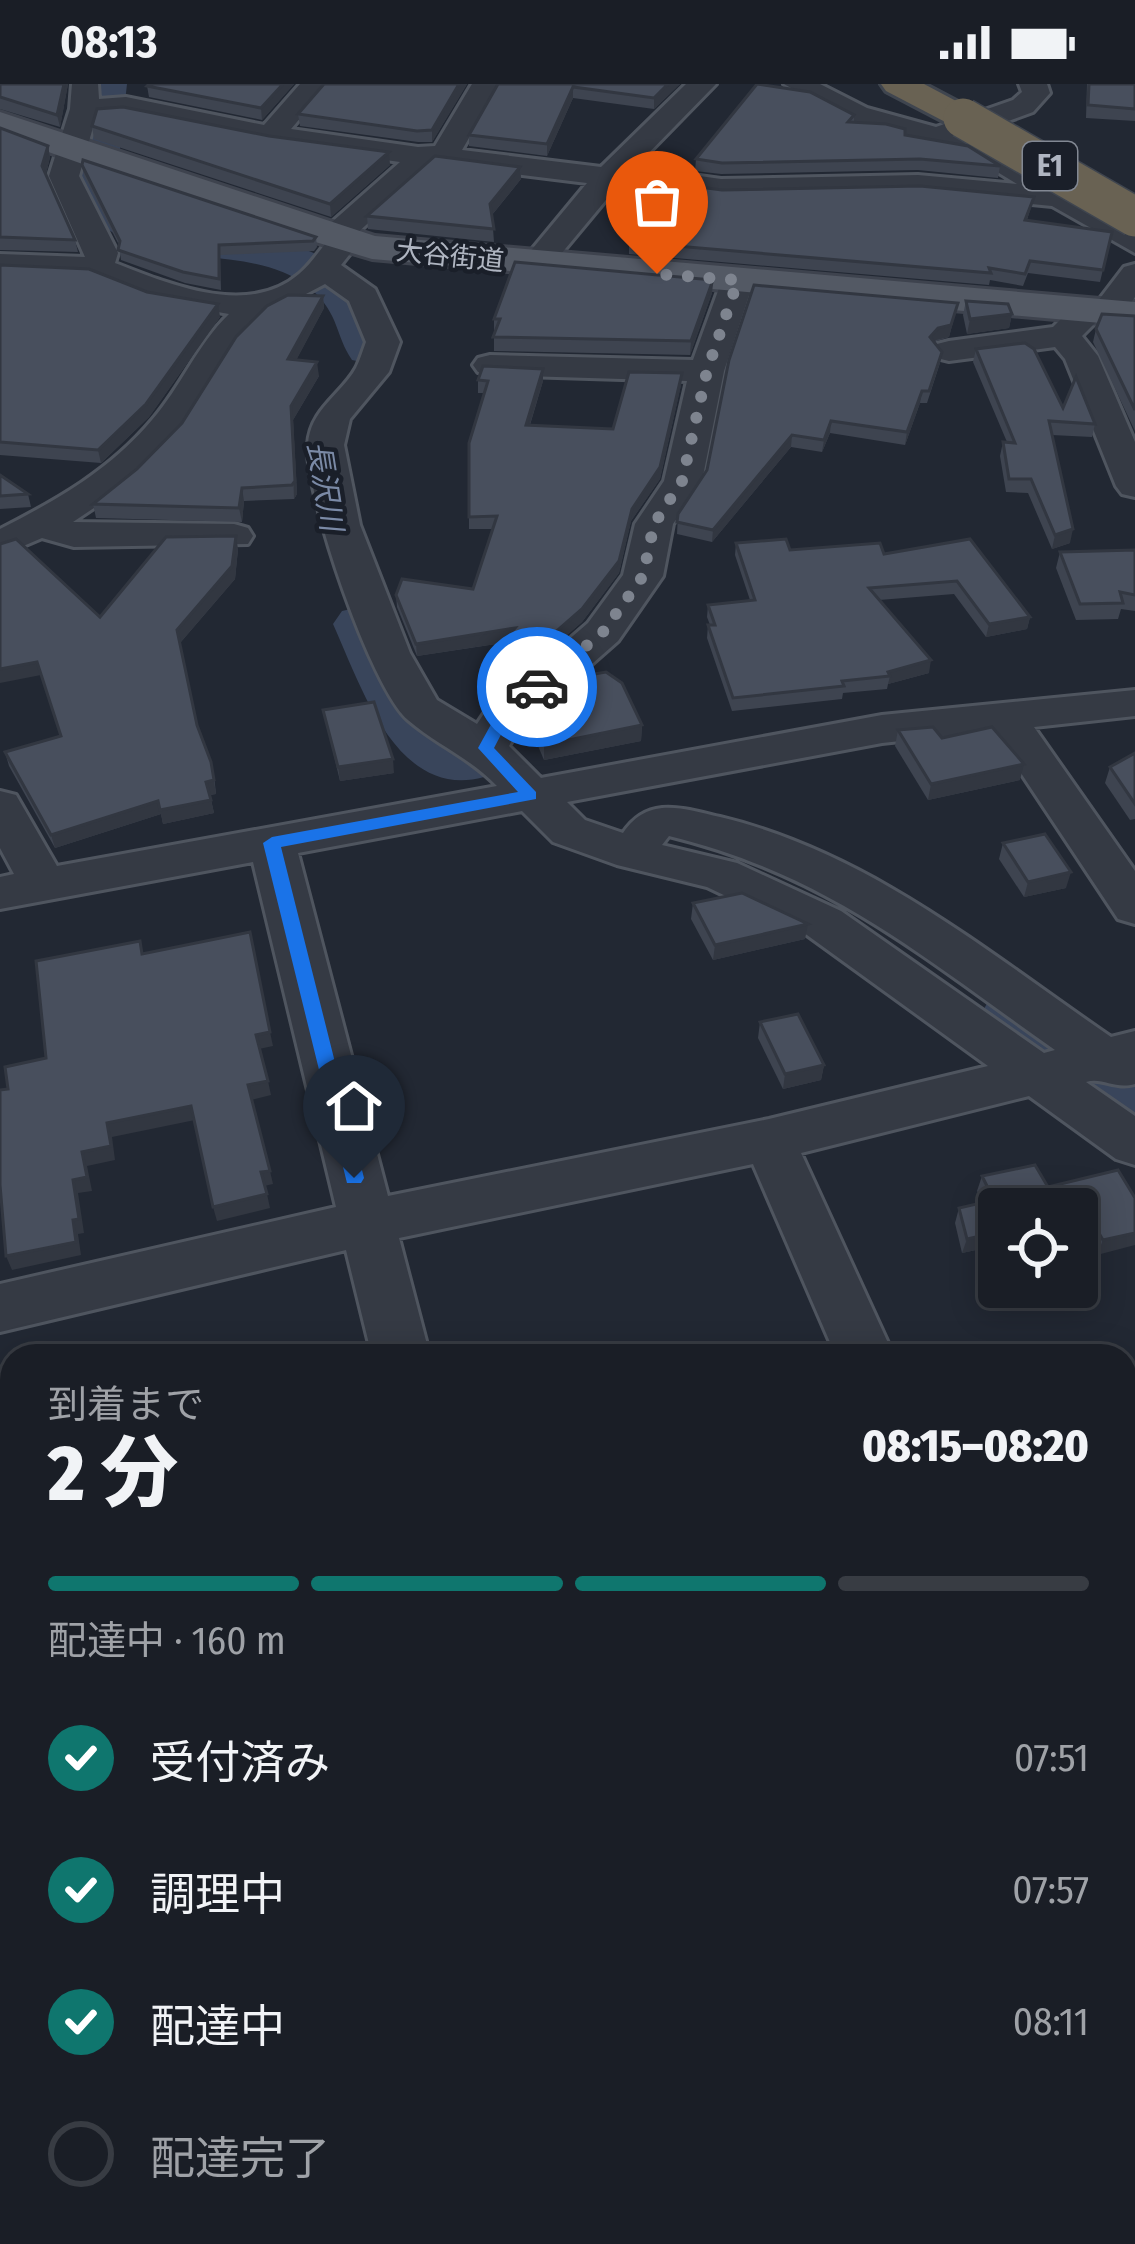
<!DOCTYPE html>
<html lang="ja">
<meta charset="utf-8">
<style>
:root{--surface:#1a1e26;--page:#272b32;--text:#f1f3f6;--muted:#9fa2a7;--line:#383c43;--accent:#0f766e}
body{margin:0;font-family:"Fira Sans Condensed","Noto Sans JP",sans-serif;background:var(--page);color:var(--text);height:100vh;display:flex;flex-direction:column;font-size:45px;white-space:nowrap}
*{box-sizing:border-box;margin:0}
p{font-size:39px;color:var(--muted)}
.icon{flex:none;width:66px;height:66px;fill:none;stroke:currentColor;stroke-width:2;stroke-linecap:round;stroke-linejoin:round}
.map{position:relative;flex:1;overflow:hidden}
.panel{position:absolute;left:0px;top:1260px;width:1137px;height:900px;display:flex;flex-direction:column;background:var(--surface);border-radius:36px 36px 0 0;box-shadow:0 6px 30px #0003,0 0 0 3px var(--line)}
.panel>*{flex:none}
.tools{position:absolute;left:978px;top:1104px;display:grid;gap:24px}
.tools a{display:grid;place-items:center;width:120px;height:120px;border-radius:12px;background:var(--surface);box-shadow:0 6px 30px #0003,0 0 0 3px var(--line);font-size:60px}
.pin{position:absolute;display:grid;place-items:center;width:102px;height:102px;color:#fff;margin:-123px -51px;border-radius:50% 50% 50% 0;rotate:-45deg;box-shadow:0 0 12px #0007}
.pin .icon{rotate:45deg}
.courier{position:absolute;display:grid;place-items:center;width:120px;height:120px;margin:-60px;border:9px solid #1a73e8;border-radius:50%;background:#fff;color:#222;box-shadow:0 3px 15px #0007}
.overview em{font-style:normal;font-weight:800}
.overview div{display:flex;flex-direction:column-reverse}
.overview{display:flex;align-items:center;justify-content:space-between;height:204px;padding:0 48px}
h1{font-size:78px;font-weight:800;line-height:90px}
.bar{display:grid;grid-template-columns:repeat(4,1fr);gap:18px 12px;align-content:center;height:144px;padding:0 48px}
.bar i{height:15px;border-radius:9px;background:var(--line)}
.bar .on{background:var(--accent)}
.bar p{grid-column:span 4}
ol{padding:0 48px;list-style:none}
li{display:flex;align-items:center;gap:36px;height:132px}
li p{margin-inline-start:auto}
li .icon{padding:12px;border-radius:50%;background:var(--accent);color:#fff;stroke-width:4}
li:last-child{color:var(--muted)}
li i{width:66px;height:66px;border:6px solid var(--line);border-radius:50%}
.status{display:flex;justify-content:space-between;align-items:center;height:84px;padding:0 60px;background:var(--surface);direction:ltr}
.status svg{height:33px;fill:currentColor}
.map>svg:first-child{display:block}
.lines{fill:none;stroke-linecap:round;stroke-linejoin:round}
.river{fill:#39455b;fill-rule:evenodd}
.minor-casing{stroke:#4f555f;stroke-width:6}
.major-casing{stroke:#3e434e;stroke-width:6}
.highway-casing{stroke:#3f454f;stroke-width:6}
.minor{fill:#353a44;fill-rule:evenodd}
.major{fill:#535964;fill-rule:evenodd}
.highway{fill:#696253;fill-rule:evenodd}
.highway-bridge-casing{stroke:#3f454f;stroke-width:42;stroke-linecap:butt}
.highway-bridge{stroke:#696253;stroke-width:39}
.wall{fill:#3e4450}
.shaded-wall{fill:#323741}
.building{fill:#484f5d;stroke:#323741;stroke-width:3}
.route{fill:#1a73e8}
.done{stroke:#7e848f;stroke-width:12;stroke-dasharray:0 21.6}
.labels{text-anchor:middle;stroke-width:9;stroke-linejoin:round;paint-order:stroke}
.far-street-label{font-size:27px;fill:#afb5c1;stroke:#1a1f29}
.shield{fill:#1a1f29;stroke:#828893;stroke-width:3}
.shield-label{font-size:30px;font-weight:bold;fill:#afb5c1}
.far-water-label{font-size:30px;font-style:italic;fill:#7b8aa6;stroke:#1a1f29}
</style>
<div class="status"><b>08:13</b><svg viewBox="0 0 49 12"><path d="M0 12V9h3v3zM5 12V6h3v6zM10 12V3h3v9zM15 12V0h3v12zM26 1h20v11H26zM47 4h2v5h-2z"/></svg></div>
<div class="map">
<svg width="1135" height="2160" viewBox="0 0 1135 2160">
<rect width="100%" height="100%" fill="#222833"/>
<g class="lines">
<!-- river -->
<g class="river">
<path d="M85 0H127L120 64 129 119C207 168 297 130 367 208 382 224 394 243 396 265L388 276 370 280 352 276C335 251 340 231 311 205 281 180 243 177 206 173 81 159 59 120 85 0Z"/>
<path d="M364 522 386 527 395 540 439 630 484 663 494 678 484 693C397 717 361 602 333 540L342 527Z"/>
<polygon points="1017,906 1044,914 1135,978 1135,1049 1107,1040 990,954 979,934 990,914"/>
</g>
<defs>
<g id="minor">
<path d="M72 0H98L99 15 126 13 264 41 300 0H329L291 45 418 63 435 62 472 0H500L462 66 601 83 686 0H716L635 83 721 95 918 91 1017 100 968 70 847 36 784 0H820L867 24 936 43 1013 16 1022 8 1019 0H1047L1050 9 1033 28 967 52 988 58 1135 146V169L1052 122 918 109 721 113 620 99 546 188 535 191 519 181 587 99 434 80 356 150 361 156 341 181 375 205 400 258 389 288 350 335 344 361 360 441 410 569 437 616 477 640 485 628 588 539 623 491 635 440 664 397 687 297 490 291 478 288 473 281 478 274 490 271 693 276 722 196 726 189H750L754 196 724 287 702 397 673 440 663 492 618 557 518 645 509 662 541 694 882 631 1135 606V632L1034 643 1135 787V840L1118 835 993 647 882 659 567 718 585 736 623 749C648 712 681 724 720 733 870 769 987 868 1111 953L1135 947V1000C1115 1006 1103 993 1086 998L1135 1032V1081L1116 1075 1029 1012 801 1069 894 1272H836L753 1080 399 1154 430 1272H372L346 1166 0 1248V1200L336 1123 253 778 0 825V793L14 790 0 764V707L16 711 57 782 497 702C469 673 437 661 408 636 371 604 305 411 308 361 310 325 341 311 356 284 360 276 363 266 366 258L349 217 325 200 266 231 234 263 181 349 137 395 73 438 234 440 248 444 253 452 248 460 74 463 42 454 0 472V445C57 416 110 386 152 336 181 303 197 261 229 230L150 216 93 193 0 190V170L85 173 49 92 70 25ZM126 31 271 60 400 78 323 146 318 153 325 160C317 170 309 182 299 190 248 234 169 200 115 179L118 169 79 92 96 33ZM522 727 553 758 617 781 707 803 807 851 988 982 769 1035 388 1112 298 769ZM669 752C829 791 924 874 1055 966L1044 969 841 827 737 779 662 761Z"/>
<polygon points="1135,180 1135,213 1120,234 1099,235 1082,252 1098,272 1135,358 1135,413 1122,410 1116,402 1065,275 1055,263 949,277 937,274 932,267 937,260 949,257 1053,243 1074,222 1095,221 1124,183"/>
<polygon points="1125,1820 1135,1824 1135,1916 1125,1912"/>
<polygon points="1135,2071 1135,2149 1125,2153 1114,2148 1125,2148 1125,2073"/>
<polygon points="597,2148 677,2148 680,2160 600,2160"/>
<polygon points="951,2148 1062,2148 1057,2160 946,2160"/>
</g>
<polygon id="major" points="0,28 375,152 1135,218 1135,242 372,175 242,136 0,51"/>
<polygon id="highway" points="881,0 924,0 975,27 980,34 975,41 951,41 886,7"/>
</defs>
<!-- minor casing -->
<use href="#minor" class="minor-casing"/>
<!-- major casing -->
<use href="#major" class="major-casing"/>
<!-- highway casing -->
<use href="#highway" class="highway-casing"/>
<!-- minor -->
<use href="#minor" class="minor"/>
<!-- major -->
<use href="#major" class="major"/>
<!-- highway -->
<use href="#highway" class="highway"/>
<defs>
<polyline id="highway-bridge" points="963,34 1135,133"/>
</defs>
<!-- highway-bridge casing -->
<use href="#highway-bridge" class="highway-bridge-casing"/>
<!-- highway-bridge -->
<use href="#highway-bridge" class="highway-bridge"/>
</g>
<!-- wall -->
<g class="wall">
<polygon points="0,0 68,0 60,43 0,25"/>
<polygon points="294,0 262,36 149,13 147,2"/>
<polygon points="467,0 432,58 418,58 300,42 298,30"/>
<polygon points="498,0 680,0 654,25 573,14 547,72 469,62 469,51"/>
<polygon points="1087,0 1135,0 1135,37 1086,34"/>
<polygon points="854,31 854,38 905,51 1000,82 998,94 918,86 721,90 695,87 696,75"/>
<polygon points="92,42 390,81 331,133 94,55"/>
<polygon points="0,44 48,62 50,73 46,90 75,156 78,168 0,166"/>
<polygon points="82,81 316,153 317,163 314,167 220,171 221,206 185,199 121,176 119,161 84,92"/>
<polygon points="520,83 521,95 492,131 494,158 368,145 367,132"/>
<polygon points="722,106 1034,113 1027,136 1112,148 1100,198 1028,189 1023,202 990,196 989,201 629,170 629,158"/>
<polygon points="0,181 147,208 220,233 149,333 101,379 0,371"/>
<polygon points="713,196 712,209 690,271 494,267 494,235"/>
<polygon points="323,212 324,224 296,276 319,292 293,336 297,410 294,415 244,417 242,438 96,434 93,420 137,385 182,339"/>
<polygon points="966,217 1012,230 1009,244 967,250 963,231"/>
<polygon points="958,219 949,253 934,258 942,268 940,279 927,319 920,319 905,361 830,349 822,368 791,363 712,458 677,450 678,430 707,386"/>
<polygon points="1135,232 1135,347 1093,258 1096,245"/>
<polygon points="976,265 1063,324 1095,340 1092,353 1052,351 1070,459 1052,465 1028,409 1006,408 1000,372 1003,358 1007,358 973,278"/>
<polygon points="478,296 543,297 530,341 613,345 681,301 660,395 631,437 619,489 582,538 511,600 500,575 500,562 503,559 417,572 397,523 396,511 473,505 493,445 469,445 469,359 484,309 478,309"/>
<polygon points="0,391 28,410 31,423 0,425"/>
<polygon points="970,455 1030,533 1027,545 986,553 954,510 879,516 929,589 888,600 887,605 843,609 842,615 732,627 707,554 708,541 710,541 707,533 708,521 750,516 735,471 736,459 790,466 884,470"/>
<polygon points="238,465 235,495 180,559 197,641 214,691 216,710 210,711 214,729 163,740 161,730 55,764 9,682 5,668 61,652 41,591 100,533"/>
<polygon points="1135,466 1135,527 1121,525 1118,535 1076,536 1056,484 1060,468"/>
<polygon points="323,626 394,689 340,697"/>
<polygon points="529,626 642,641 641,657 544,676 529,641"/>
<polygon points="898,646 942,654 1020,696 928,716 895,662"/>
<polygon points="1135,669 1135,735 1130,736 1105,699 1110,683"/>
<polygon points="1003,759 1066,804 1024,813 999,775"/>
<polygon points="693,819 805,855 713,876 691,835"/>
<polygon points="760,938 824,981 821,996 783,1005 758,954"/>
<polygon points="982,1092 1048,1103 1135,1114 1097,1171 1082,1143 999,1125 999,1161 962,1169 955,1139 959,1124 983,1118 977,1107"/>
</g>
<!-- shaded-wall -->
<g class="shaded-wall">
<polygon points="64,0 68,0 60,43 57,31"/>
<polygon points="283,0 294,0 262,36 261,24"/>
<polygon points="459,0 467,0 432,58 432,46"/>
<polygon points="668,0 680,0 654,25 654,14"/>
<polygon points="573,3 573,14 547,72 547,60"/>
<polygon points="48,62 50,73 45,94 42,82"/>
<polygon points="389,68 390,81 331,133 330,120"/>
<polygon points="520,83 521,95 491,132 490,120"/>
<polygon points="713,196 712,209 690,271 691,257"/>
<polygon points="323,212 324,224 290,288 288,275"/>
<polygon points="958,219 949,253 936,256 928,264 930,253"/>
<polygon points="218,220 220,233 149,333 101,379 98,366"/>
<polygon points="1012,230 1009,244 967,250 970,235"/>
<polygon points="317,278 319,292 293,336 297,410 294,415 291,322"/>
<polygon points="543,285 543,297 526,353 526,341"/>
<polygon points="682,289 681,301 660,395 631,437 619,489 582,538 511,600 511,587 632,425"/>
<polygon points="922,307 920,319 905,361 907,348"/>
<polygon points="831,337 830,349 822,368 824,356"/>
<polygon points="792,351 791,363 712,458 713,446"/>
<polygon points="242,404 244,417 242,438 239,424"/>
<polygon points="1073,445 1070,459 1052,465 1055,451"/>
<polygon points="236,452 238,465 235,495 180,559 177,546"/>
<polygon points="1030,533 1027,545 986,553 989,540"/>
<polygon points="515,544 515,557 417,572 416,560"/>
<polygon points="931,576 929,589 888,600 890,592 888,588"/>
<polygon points="37,578 41,591 0,599 0,585"/>
<polygon points="642,641 641,657 544,676 544,661"/>
<polygon points="393,675 394,689 340,697 338,683"/>
<polygon points="211,678 216,710 209,711 206,698"/>
<polygon points="1024,680 1020,696 928,716 931,700"/>
<polygon points="211,716 214,729 163,740 161,730 55,764 51,751 158,717"/>
<polygon points="1071,788 1066,804 1024,813 1028,798"/>
<polygon points="808,840 805,855 713,876 715,861"/>
<polygon points="270,948 273,962 259,965 256,951"/>
<polygon points="824,981 821,996 783,1005 785,990"/>
<polygon points="268,997 271,1011 251,1016 248,1001"/>
<polygon points="191,1022 195,1036 112,1053 115,1076 87,1082 92,1107 78,1109 84,1149 78,1150 81,1171 12,1186 6,1172 73,1096 82,1068 107,1039"/>
<polygon points="270,1087 273,1100 264,1102 261,1088"/>
<polygon points="267,1110 270,1124 217,1137 213,1123"/>
<polygon points="1087,1129 1082,1143 1077,1144 1077,1131"/>
<polygon points="999,1148 999,1161 962,1169 967,1155"/>
<polygon points="1135,1149 1135,1161 1097,1171 1103,1156"/>
</g>
<!-- building -->
<g class="building">
<polygon points="0,0 64,0 57,31 0,13"/>
<polygon points="149,0 283,0 261,24 147,2"/>
<polygon points="324,0 459,0 432,46 417,47 298,30"/>
<polygon points="498,0 668,0 654,14 573,3 547,60 469,51"/>
<polygon points="757,0 810,8 854,31 848,38 886,40 905,45 905,51 968,62 1000,82 920,75 722,79 696,75"/>
<polygon points="1089,0 1135,0 1135,25 1088,21"/>
<polygon points="123,23 269,52 389,68 330,120 92,42 97,25"/>
<polygon points="0,44 48,62 42,82 75,156 0,153"/>
<polygon points="435,72 520,83 490,120 494,145 367,132"/>
<polygon points="83,76 316,153 313,157 219,161 219,195 183,188 118,166 120,157 82,81"/>
<polygon points="676,100 722,106 920,102 1034,113 1025,136 1112,148 1103,186 1030,177 1025,190 989,184 991,189 629,158"/>
<polygon points="515,178 713,196 691,257 493,253 500,235 494,235"/>
<polygon points="0,181 89,185 147,208 218,220 146,320 98,366 0,358"/>
<polygon points="754,201 958,219 951,241 938,244 930,253 942,268 929,307 922,307 907,348 831,337 824,356 792,351 713,446 677,438 678,430 707,386 729,276"/>
<polygon points="288,211 323,212 288,275 317,278 291,322 295,397 292,401 242,404 239,424 93,420 137,385 182,339 236,253 267,222"/>
<polygon points="966,217 1008,220 1012,230 970,235"/>
<polygon points="1102,230 1135,232 1135,326 1096,245"/>
<polygon points="1025,259 1034,265 1063,324 1076,293 1095,340 1049,337 1073,445 1055,451 1031,395 1009,395 1003,358 1015,359 976,265"/>
<polygon points="483,282 543,285 526,341 613,345 629,288 682,289 660,383 632,425 619,477 582,525 511,587 500,562 515,544 416,560 396,511 402,495 473,505 497,432 469,433 469,359 488,297 478,296"/>
<polygon points="0,391 28,410 0,412"/>
<polygon points="236,452 232,482 177,546 197,641 211,678 214,696 206,698 211,716 160,726 158,717 51,751 5,668 61,652 37,578 0,585 0,460 16,455 100,533 166,453"/>
<polygon points="786,455 790,466 880,459 884,470 970,455 1030,533 989,540 957,497 869,504 931,576 888,588 890,592 842,597 844,602 733,614 708,541 715,541 708,521 755,516 736,459"/>
<polygon points="1135,466 1135,511 1120,508 1123,519 1080,520 1060,468"/>
<polygon points="606,588 622,599 642,641 544,661 529,626 564,595"/>
<polygon points="374,618 393,675 338,683 323,626"/>
<polygon points="933,643 942,654 992,643 1024,680 931,700 898,646"/>
<polygon points="1135,669 1135,720 1110,683"/>
<polygon points="1045,750 1071,788 1028,798 1003,759"/>
<polygon points="742,809 808,840 715,861 693,819"/>
<polygon points="250,848 270,948 256,951 268,997 248,1001 270,1087 261,1088 267,1110 213,1123 191,1022 107,1039 111,1062 82,1068 87,1093 73,1096 79,1135 73,1136 76,1158 6,1172 0,1101 0,1006 8,1005 5,983 46,974 36,877 140,857 142,870"/>
<polygon points="798,930 824,981 785,990 760,938"/>
<polygon points="1035,1081 1048,1103 1118,1086 1135,1114 1135,1149 1103,1156 1087,1129 1077,1131 1077,1125 999,1125 999,1148 967,1155 959,1124 994,1116 982,1092"/>
</g>
<!-- route -->
<polygon class="route" points="532,599 545,603 506,641 494,664 536,708 536,715 281,763 364,1094 361,1099 347,1099 263,759 272,753 518,708 478,664 494,635"/>
<g class="lines">
<!-- done -->
<polyline class="done" points="537,603 603,548 643,492 654,440 682,397 707,287 738,196 657,190"/>
</g>
<g class="labels">
<!-- far-street labels -->
<g class="far-street-label">
<text transform="translate(450 172) rotate(6)" y="9">大谷街道</text>
</g>
<!-- shield labels -->
<rect class="shield" x="1023" y="58" width="54" height="48" rx="9"/>
<g class="shield-label">
<text x="1050" y="92">E1</text>
</g>
<!-- far-water labels -->
<g class="far-water-label">
<text transform="translate(325 402) rotate(81)" y="10">長沢川</text>
</g>
</g>
</svg>
<div class="tools">
<a><svg class="icon" aria-label="locate" viewBox="0 0 24 24"><circle cx="12" cy="12" r="6"/><path d="M12 2v4M12 18v4M2 12h4M18 12h4"/></svg></a>
</div>
<div class="pin" style="left:657px;top:190px;background:#ea580c"><svg class="icon" aria-label="bag" viewBox="0 0 24 24"><path d="M5 8h14l-1 12H6zM9 8a3 3 0 0 1 6 0"/></svg></div>
<div class="pin" style="left:354px;top:1094px;background:#1f2937"><svg class="icon" aria-label="home" viewBox="0 0 24 24"><path d="M3 11l9-7 9 7M6 9v11h12V9"/></svg></div>
<div class="courier" style="left:537px;top:603px"><svg class="icon" aria-label="car" viewBox="0 0 24 24"><path d="M5 17H2v-5l4-1 3-4h7l3 4 3 1v5h-3M9 17h6M6 11h13"/><circle cx="7" cy="17" r="2"/><circle cx="17" cy="17" r="2"/></svg></div>
<section class="panel">
<div class="overview"><div><h1>2 分</h1><p>到着まで</p></div><em>08:15–08:20</em></div>
<div class="bar"><i class="on"></i><i class="on"></i><i class="on"></i><i></i><p>配達中 · 160 m</p></div>
<ol>
<li><svg class="icon" aria-label="check" viewBox="0 0 24 24"><path d="M5 12l5 5 9-10"/></svg>受付済み<p>07:51</p></li>
<li><svg class="icon" aria-label="check" viewBox="0 0 24 24"><path d="M5 12l5 5 9-10"/></svg>調理中<p>07:57</p></li>
<li><svg class="icon" aria-label="check" viewBox="0 0 24 24"><path d="M5 12l5 5 9-10"/></svg>配達中<p>08:11</p></li>
<li><i></i>配達完了</li>
</ol>
</section>
</div>
